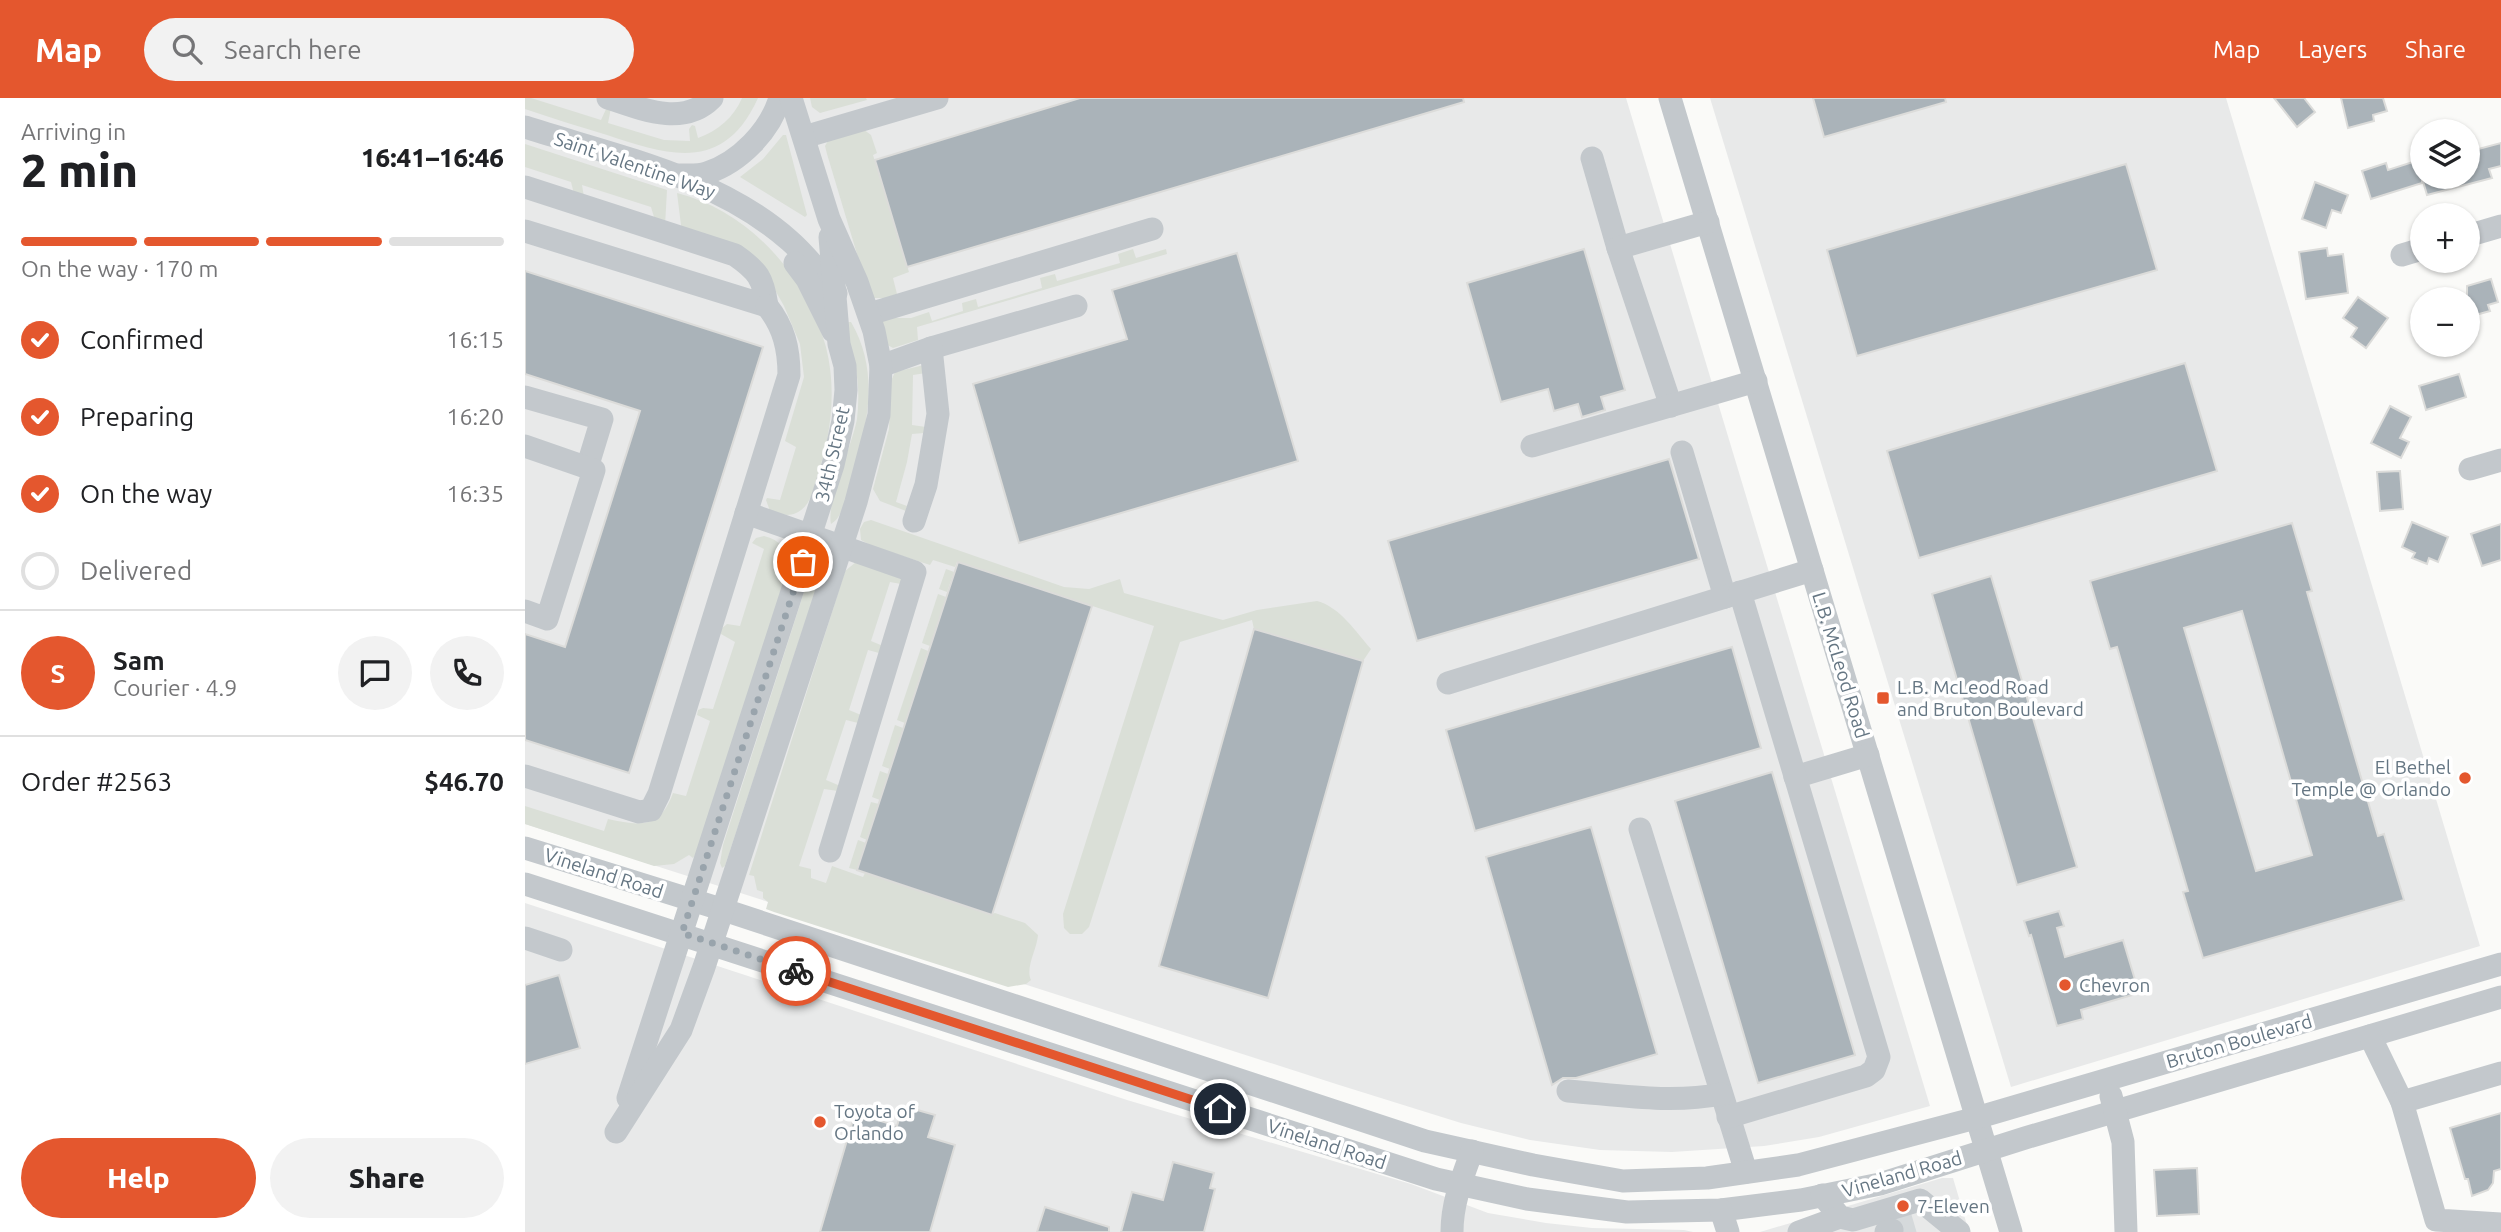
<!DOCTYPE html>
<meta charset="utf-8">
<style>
:root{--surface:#fff;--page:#f2f2f2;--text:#202124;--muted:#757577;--line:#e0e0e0;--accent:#e4572e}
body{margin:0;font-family:Ubuntu,sans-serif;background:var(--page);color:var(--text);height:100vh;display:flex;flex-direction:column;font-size:26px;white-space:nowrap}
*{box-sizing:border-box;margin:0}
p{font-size:23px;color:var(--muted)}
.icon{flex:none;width:38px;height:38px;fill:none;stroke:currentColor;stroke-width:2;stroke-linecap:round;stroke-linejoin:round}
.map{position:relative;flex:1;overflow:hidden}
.details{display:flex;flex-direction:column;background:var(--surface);width:525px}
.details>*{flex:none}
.fabs{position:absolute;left:1885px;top:21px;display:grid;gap:14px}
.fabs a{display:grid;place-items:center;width:70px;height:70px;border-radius:50%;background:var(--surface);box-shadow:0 2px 5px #0004;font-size:35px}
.pin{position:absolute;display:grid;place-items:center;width:60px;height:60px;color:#fff;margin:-30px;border:4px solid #fff;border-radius:50%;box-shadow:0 2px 7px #0007}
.courier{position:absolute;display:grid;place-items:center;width:70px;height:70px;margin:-35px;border:5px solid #e4572e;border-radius:50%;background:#fff;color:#222;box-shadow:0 2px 9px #0007}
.headline em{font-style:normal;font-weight:800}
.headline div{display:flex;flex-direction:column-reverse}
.headline{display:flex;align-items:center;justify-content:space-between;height:119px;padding:0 21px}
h1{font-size:46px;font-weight:800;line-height:52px}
.bar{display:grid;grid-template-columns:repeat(4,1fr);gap:10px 7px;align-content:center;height:84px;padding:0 21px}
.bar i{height:9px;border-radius:5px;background:var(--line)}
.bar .on{background:var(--accent)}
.bar p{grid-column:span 4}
.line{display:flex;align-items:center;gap:18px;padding:0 21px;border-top:2px solid var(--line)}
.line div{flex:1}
.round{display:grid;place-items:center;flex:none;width:74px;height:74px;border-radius:37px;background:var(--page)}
ol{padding:0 21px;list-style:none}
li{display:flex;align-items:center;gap:21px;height:77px}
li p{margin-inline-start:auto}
li .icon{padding:7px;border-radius:50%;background:var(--accent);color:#fff;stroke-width:4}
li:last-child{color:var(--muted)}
li i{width:38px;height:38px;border:4px solid var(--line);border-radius:50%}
.action{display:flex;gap:14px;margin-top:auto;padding:14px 21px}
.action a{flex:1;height:80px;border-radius:42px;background:var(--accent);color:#fff;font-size:28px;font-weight:800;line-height:80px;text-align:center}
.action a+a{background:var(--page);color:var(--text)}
header{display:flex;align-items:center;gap:42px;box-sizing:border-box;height:98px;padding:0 35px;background:var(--accent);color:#fff}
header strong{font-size:33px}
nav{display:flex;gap:38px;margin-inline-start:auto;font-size:24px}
.search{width:490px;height:63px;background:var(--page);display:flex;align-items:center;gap:18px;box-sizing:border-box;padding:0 24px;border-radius:38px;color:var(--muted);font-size:26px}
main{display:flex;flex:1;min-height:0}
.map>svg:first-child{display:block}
.built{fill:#e8e9e9}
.green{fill:#dadfd7}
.building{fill:#aab3b9;stroke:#dcdcda;stroke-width:2;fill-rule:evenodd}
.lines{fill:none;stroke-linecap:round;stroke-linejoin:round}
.minor-tunnel{stroke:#d5d9db;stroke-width:23;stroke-dasharray:23 11;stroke-linecap:butt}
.minor{stroke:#c3c8cc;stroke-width:23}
.done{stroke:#99a4ac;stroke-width:7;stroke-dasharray:0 12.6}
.route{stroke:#e4572e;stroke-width:9}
.poi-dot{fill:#e4572e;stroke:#fff;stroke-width:2.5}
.labels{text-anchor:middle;stroke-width:7;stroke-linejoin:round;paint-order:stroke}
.street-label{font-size:19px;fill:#657683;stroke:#fff}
.poi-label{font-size:19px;fill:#657683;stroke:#fff;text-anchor:start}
</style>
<header>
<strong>Map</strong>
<div class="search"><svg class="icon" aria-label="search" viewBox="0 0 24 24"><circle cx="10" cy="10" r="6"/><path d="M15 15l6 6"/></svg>Search here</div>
<nav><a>Map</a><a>Layers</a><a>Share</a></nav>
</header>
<main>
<section class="details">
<div class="headline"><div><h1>2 min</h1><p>Arriving in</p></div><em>16:41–16:46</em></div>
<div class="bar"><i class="on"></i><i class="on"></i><i class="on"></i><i></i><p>On the way · 170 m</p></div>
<ol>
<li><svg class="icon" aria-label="check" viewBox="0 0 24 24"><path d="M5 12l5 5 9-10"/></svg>Confirmed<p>16:15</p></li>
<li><svg class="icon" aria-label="check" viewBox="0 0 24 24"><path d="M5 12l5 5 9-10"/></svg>Preparing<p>16:20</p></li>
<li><svg class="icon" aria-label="check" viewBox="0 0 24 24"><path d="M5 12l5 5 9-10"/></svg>On the way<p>16:35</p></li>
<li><i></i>Delivered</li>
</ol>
<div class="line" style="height:126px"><b class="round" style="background:var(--accent);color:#fff">S</b><div><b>Sam</b><p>Courier · 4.9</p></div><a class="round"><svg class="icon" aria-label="chat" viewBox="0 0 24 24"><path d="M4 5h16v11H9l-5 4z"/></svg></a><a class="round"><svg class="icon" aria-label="phone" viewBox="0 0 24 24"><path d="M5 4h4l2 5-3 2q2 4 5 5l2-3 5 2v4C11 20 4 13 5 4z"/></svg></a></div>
<div class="line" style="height:91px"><div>Order #2563</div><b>$46.70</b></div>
<div class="action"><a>Help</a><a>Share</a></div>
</section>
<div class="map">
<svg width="1976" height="1134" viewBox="0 0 1976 1134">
<rect width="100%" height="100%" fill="#fafaf8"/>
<!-- built -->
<g class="built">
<polygon points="0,0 1101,0 1405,1008 1294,1039 1239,1048 1147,1054 1075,1052 1005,1042 936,1025 811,986 0,726"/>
<polygon points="1185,0 1701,0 1955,848 1486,989"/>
<polygon points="0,805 602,1002 886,1086 963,1115 1021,1125 1067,1130 1159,1132 1168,1134 0,1134"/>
<polygon points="1417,1080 1428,1080 1444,1134 1235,1134"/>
</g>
<!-- green -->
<g class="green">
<path d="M0 0H6L76 22 82 9 86 10 83 25 139 42 165 43 164 31 167 27 170 28 173 40C193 33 209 19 217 0H233C199 75 145 58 82 37 55 29 27 20 0 11Z"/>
<polygon points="285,0 341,0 342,2 295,15 287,9"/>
<polygon points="338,31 346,37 352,55 348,57 384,174 368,180 373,200 349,200 344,196 302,56 300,48 304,41"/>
<polygon points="258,37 261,37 282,117 280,119 215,79 238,61"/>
<polygon points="0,46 142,92 140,128 132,129 126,109 57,87 59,99 50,100 46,84 0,69"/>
<path d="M152 95C224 113 282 178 301 249 312 293 306 337 292 380 288 393 285 409 271 415 262 419 254 416 245 413L241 402 242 400 255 402 271 349 260 343 279 279 275 246 259 208 250 192 157 135Z"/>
<polygon points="608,151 611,160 641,151 642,156 392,229 393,242 368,250 359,245 356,223 359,220 386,220 404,214 407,223 438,213 437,205 451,201 453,209 517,190 515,180 530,176 532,183 595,165 593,156"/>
<path d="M323 224H326C357 277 341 334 324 388 320 401 318 419 306 426 301 404 327 348 332 321 334 303 334 285 330 267 327 252 322 239 323 224Z"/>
<polygon points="399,267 401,275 388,277 387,327 401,329 399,335 387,336 382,364 371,404 382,408 381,413 355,403 348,391 364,331 366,283 370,274"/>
<path d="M346 422 539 489 564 491 595 481 599 495 698 522 732 512 792 503C815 509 831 534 846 551L838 563 729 531 727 522 655 544 564 829 557 836H545L539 830 538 816 629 528 432 464 430 469 408 462 405 467 347 448 336 442 335 431 339 424Z"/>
<path d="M239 438C257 442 265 455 263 472L173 753 168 760 164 757 149 766 129 768 0 726V708L79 733 83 721C115 728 135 731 148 695L161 698 185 623 172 617 173 612 178 610 188 611 210 544 196 536V531L202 526 215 528 239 451 227 445 231 440Z"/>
<polygon points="296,458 298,461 297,473 200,768 197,770 195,765 198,747 287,469"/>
<path d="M331 464 376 479V486L365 484 346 543 358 548 354 555 343 552 324 612 336 617 333 625 321 622 301 682 313 687V693L299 691 274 768 286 771V780L301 785 307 768 338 779 340 775 467 816 470 815 500 825 513 837C512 851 500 870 506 882L501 886 483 889 249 814 241 811 243 804 238 800V794L232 792 229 778 224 777 320 473Z"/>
<polygon points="421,471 429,474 422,494 414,491"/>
<polygon points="413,496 421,499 405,548 397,545"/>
<polygon points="396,550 403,553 380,625 372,622"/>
<polygon points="370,627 378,630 365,671 357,668"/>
<polygon points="355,673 363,676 355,702 347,699"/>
<polygon points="346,704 354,706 342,742 335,739"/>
<polygon points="333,742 341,745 332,772 324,770"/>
</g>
<!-- building -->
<g class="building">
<polygon points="555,0 938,0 939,4 382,169 350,62"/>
<polygon points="1288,0 1420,0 1421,4 1299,39"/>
<polygon points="1749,0 1779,0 1790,14 1772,29"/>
<polygon points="1816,0 1858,0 1862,13 1848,17 1849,23 1823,30"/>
<polygon points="1976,45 1976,68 1964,71 1967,80 1902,97 1897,80 1897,85 1846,101 1837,73 1861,65 1863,72 1897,61 1897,79 1942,79 1942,54"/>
<polygon points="1601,66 1632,172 1332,258 1302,152"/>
<polygon points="1790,84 1823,97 1816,115 1807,112 1801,130 1777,121"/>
<polygon points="1802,150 1803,158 1818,156 1823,195 1781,201 1774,154"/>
<polygon points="1059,151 1100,292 1076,299 1080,312 1057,319 1053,306 1029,313 1023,291 976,304 942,185"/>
<polygon points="712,155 773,363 494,445 448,286 602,241 587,192"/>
<polygon points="0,173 238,249 104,675 0,642 0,536 40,549 115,313 0,276"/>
<polygon points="1966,181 1973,204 1963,207 1965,213 1947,218 1945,213 1942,214 1942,188"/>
<polygon points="1833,199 1863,220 1841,250 1826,239 1832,230 1818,220"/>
<polygon points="1660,265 1692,373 1394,460 1362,353"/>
<polygon points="1934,276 1941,299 1901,312 1894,288"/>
<polygon points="1865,308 1886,319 1875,340 1884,344 1876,360 1846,345"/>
<polygon points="1144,361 1174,461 892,543 863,443"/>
<polygon points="1875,373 1878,411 1855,413 1852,374"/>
<polygon points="1887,424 1923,439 1913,464 1904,460 1902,466 1887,460 1890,455 1877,449"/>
<path d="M1767 425 1787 493 1782 494 1853 738 1859 736 1879 802 1678 860 1658 794 1663 793 1592 549 1585 551 1565 483ZM1717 513 1787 757 1731 773 1659 530Z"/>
<polygon points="1976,426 1976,462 1957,468 1946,436"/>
<polygon points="433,464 567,508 467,817 332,772"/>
<polygon points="1466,478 1552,769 1492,787 1407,496"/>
<polygon points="729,531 838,563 743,900 634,868"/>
<polygon points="1207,549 1236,650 950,733 921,632"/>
<polygon points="1247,674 1330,957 1233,985 1150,703"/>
<polygon points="1066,729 1132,956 1051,980 1038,980 1027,987 961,759"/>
<polygon points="1534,813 1539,828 1532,830 1540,859 1598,842 1614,895 1556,912 1558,921 1532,928 1506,837 1504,838 1499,823"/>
<polygon points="34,877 55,950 0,966 0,887"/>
<polygon points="378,1008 410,1017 403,1039 430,1047 405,1134 295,1134 330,1015 372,1028"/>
<polygon points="1976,1015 1976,1071 1969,1073 1968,1085 1963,1092 1947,1098 1943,1081 1940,1081 1925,1030"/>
<polygon points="648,1064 689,1075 685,1090 690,1091 679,1134 596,1134 607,1094 638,1102"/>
<polygon points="1672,1070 1674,1116 1632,1118 1629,1072"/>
<polygon points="520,1109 584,1129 584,1134 512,1134"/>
</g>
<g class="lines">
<!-- minor-tunnel -->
<polyline class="minor-tunnel" points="1367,1132 1391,1125"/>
<!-- minor -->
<g class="minor">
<path d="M83 0C116 11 159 29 187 0"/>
<polyline points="1145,0 1486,1134"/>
<path d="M0 29C90 58 192 78 265 143 282 158 297 177 311 195"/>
<polyline points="279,39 412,0"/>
<polyline points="1067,60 1093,150"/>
<path d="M155 77C163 77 173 78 182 75 215 64 245 33 255 0"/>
<path d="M0 89 210 157C233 173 238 180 242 208L0 133"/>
<polyline points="1942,138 1976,128"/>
<polyline points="1877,157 1897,151"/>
<polyline points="270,165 282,181 308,233"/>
<polyline points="343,214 351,214 627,131"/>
<polyline points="406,250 551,208"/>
<polyline points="356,268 406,250 413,316 401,387 389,423"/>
<polyline points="0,299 77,321 62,370"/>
<polyline points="1146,308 1093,150 1183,124"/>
<polyline points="0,348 69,372 22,521 0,513"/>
<polyline points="1007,348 1231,283"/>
<polyline points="1157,354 1200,499"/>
<polyline points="1945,371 1976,362"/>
<polyline points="221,415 390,474 305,753"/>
<polyline points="923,585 1287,472"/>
<path d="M0 678 114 714 126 712 134 696 264 277C264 251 259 229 242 208"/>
<polyline points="1270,679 1343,657"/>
<polyline points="1115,731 1221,1074"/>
<polyline points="0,750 199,812 900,1043 1008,1067 1098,1083 1182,1080 1273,1067 1451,1020 1976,866"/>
<polyline points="0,786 911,1081 1002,1101 1102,1114 1196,1112 1276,1102 1355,1086 1500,1040 1976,899"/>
<polyline points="0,840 36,852"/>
<polyline points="1845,938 1877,1004 1911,1122 1976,1126"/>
<path d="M1043 993C1094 997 1146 1006 1196 996"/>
<polyline points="1586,998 1598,1044 1601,1134"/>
<polyline points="103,1000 308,367 318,323 321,292 320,268 314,246 305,139"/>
<polyline points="1877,1004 1976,975"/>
<polyline points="1203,1019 1341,978 1349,972 1354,959 1215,494"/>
<polyline points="91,1034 156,932 179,869 331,404 354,317 356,268 349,233 332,184 304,121 266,0"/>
<polyline points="1297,1097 1315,1119 1328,1122 1395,1102 1434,1134"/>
<polyline points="1196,1112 1203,1134"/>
<path d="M927 1134C927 1105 937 1080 947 1053"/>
<polyline points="1274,1134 1315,1119"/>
<polyline points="1361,1134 1367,1132"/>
</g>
</g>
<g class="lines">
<!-- done -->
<polyline class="done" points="271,873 157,835 278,464"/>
<!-- route -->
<polyline class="route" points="271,873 695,1011"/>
</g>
<!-- markers -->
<g class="poi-dot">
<rect x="1351" y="593" width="14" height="14" rx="3.5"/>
<circle cx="1940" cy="680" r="7"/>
<circle cx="1540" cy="887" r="7"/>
<circle cx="295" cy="1024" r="7"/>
<circle cx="1378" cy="1108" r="7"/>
</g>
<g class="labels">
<!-- street labels -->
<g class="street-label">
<text transform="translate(110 67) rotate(19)" y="7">Saint Valentine Way</text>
<text transform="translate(307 356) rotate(-77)" y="7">34th Street</text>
<text transform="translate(1316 567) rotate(73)" y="7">L.B. McLeod Road</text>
<text transform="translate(79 775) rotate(18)" y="7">Vineland Road</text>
<text transform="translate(1714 943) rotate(-16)" y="7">Bruton Boulevard</text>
<text transform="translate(802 1046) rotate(18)" y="7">Vineland Road</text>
<text transform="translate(1377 1076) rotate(-16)" y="7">Vineland Road</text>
</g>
<!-- poi labels -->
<g class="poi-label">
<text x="1372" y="596">L.B. McLeod Road<tspan x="1372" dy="22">and Bruton Boulevard</tspan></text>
<text x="1926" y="676" text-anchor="end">El Bethel<tspan x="1926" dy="22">Temple @ Orlando</tspan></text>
<text x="1554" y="894">Chevron</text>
<text x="309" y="1020">Toyota of<tspan x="309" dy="22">Orlando</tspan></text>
<text x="1392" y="1115">7-Eleven</text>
</g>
</g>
</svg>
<div class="fabs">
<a><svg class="icon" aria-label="layers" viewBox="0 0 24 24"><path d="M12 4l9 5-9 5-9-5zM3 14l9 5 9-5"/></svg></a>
<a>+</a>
<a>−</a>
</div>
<div class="pin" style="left:278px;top:464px;background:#ea580c"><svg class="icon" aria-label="bag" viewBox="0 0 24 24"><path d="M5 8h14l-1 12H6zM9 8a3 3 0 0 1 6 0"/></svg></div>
<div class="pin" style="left:695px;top:1011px;background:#1f2937"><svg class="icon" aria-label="home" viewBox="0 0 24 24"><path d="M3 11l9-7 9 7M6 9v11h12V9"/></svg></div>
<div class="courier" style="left:271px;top:873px"><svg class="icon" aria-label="bike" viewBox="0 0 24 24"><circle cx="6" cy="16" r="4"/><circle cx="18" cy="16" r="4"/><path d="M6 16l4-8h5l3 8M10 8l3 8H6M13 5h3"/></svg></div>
</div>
</main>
